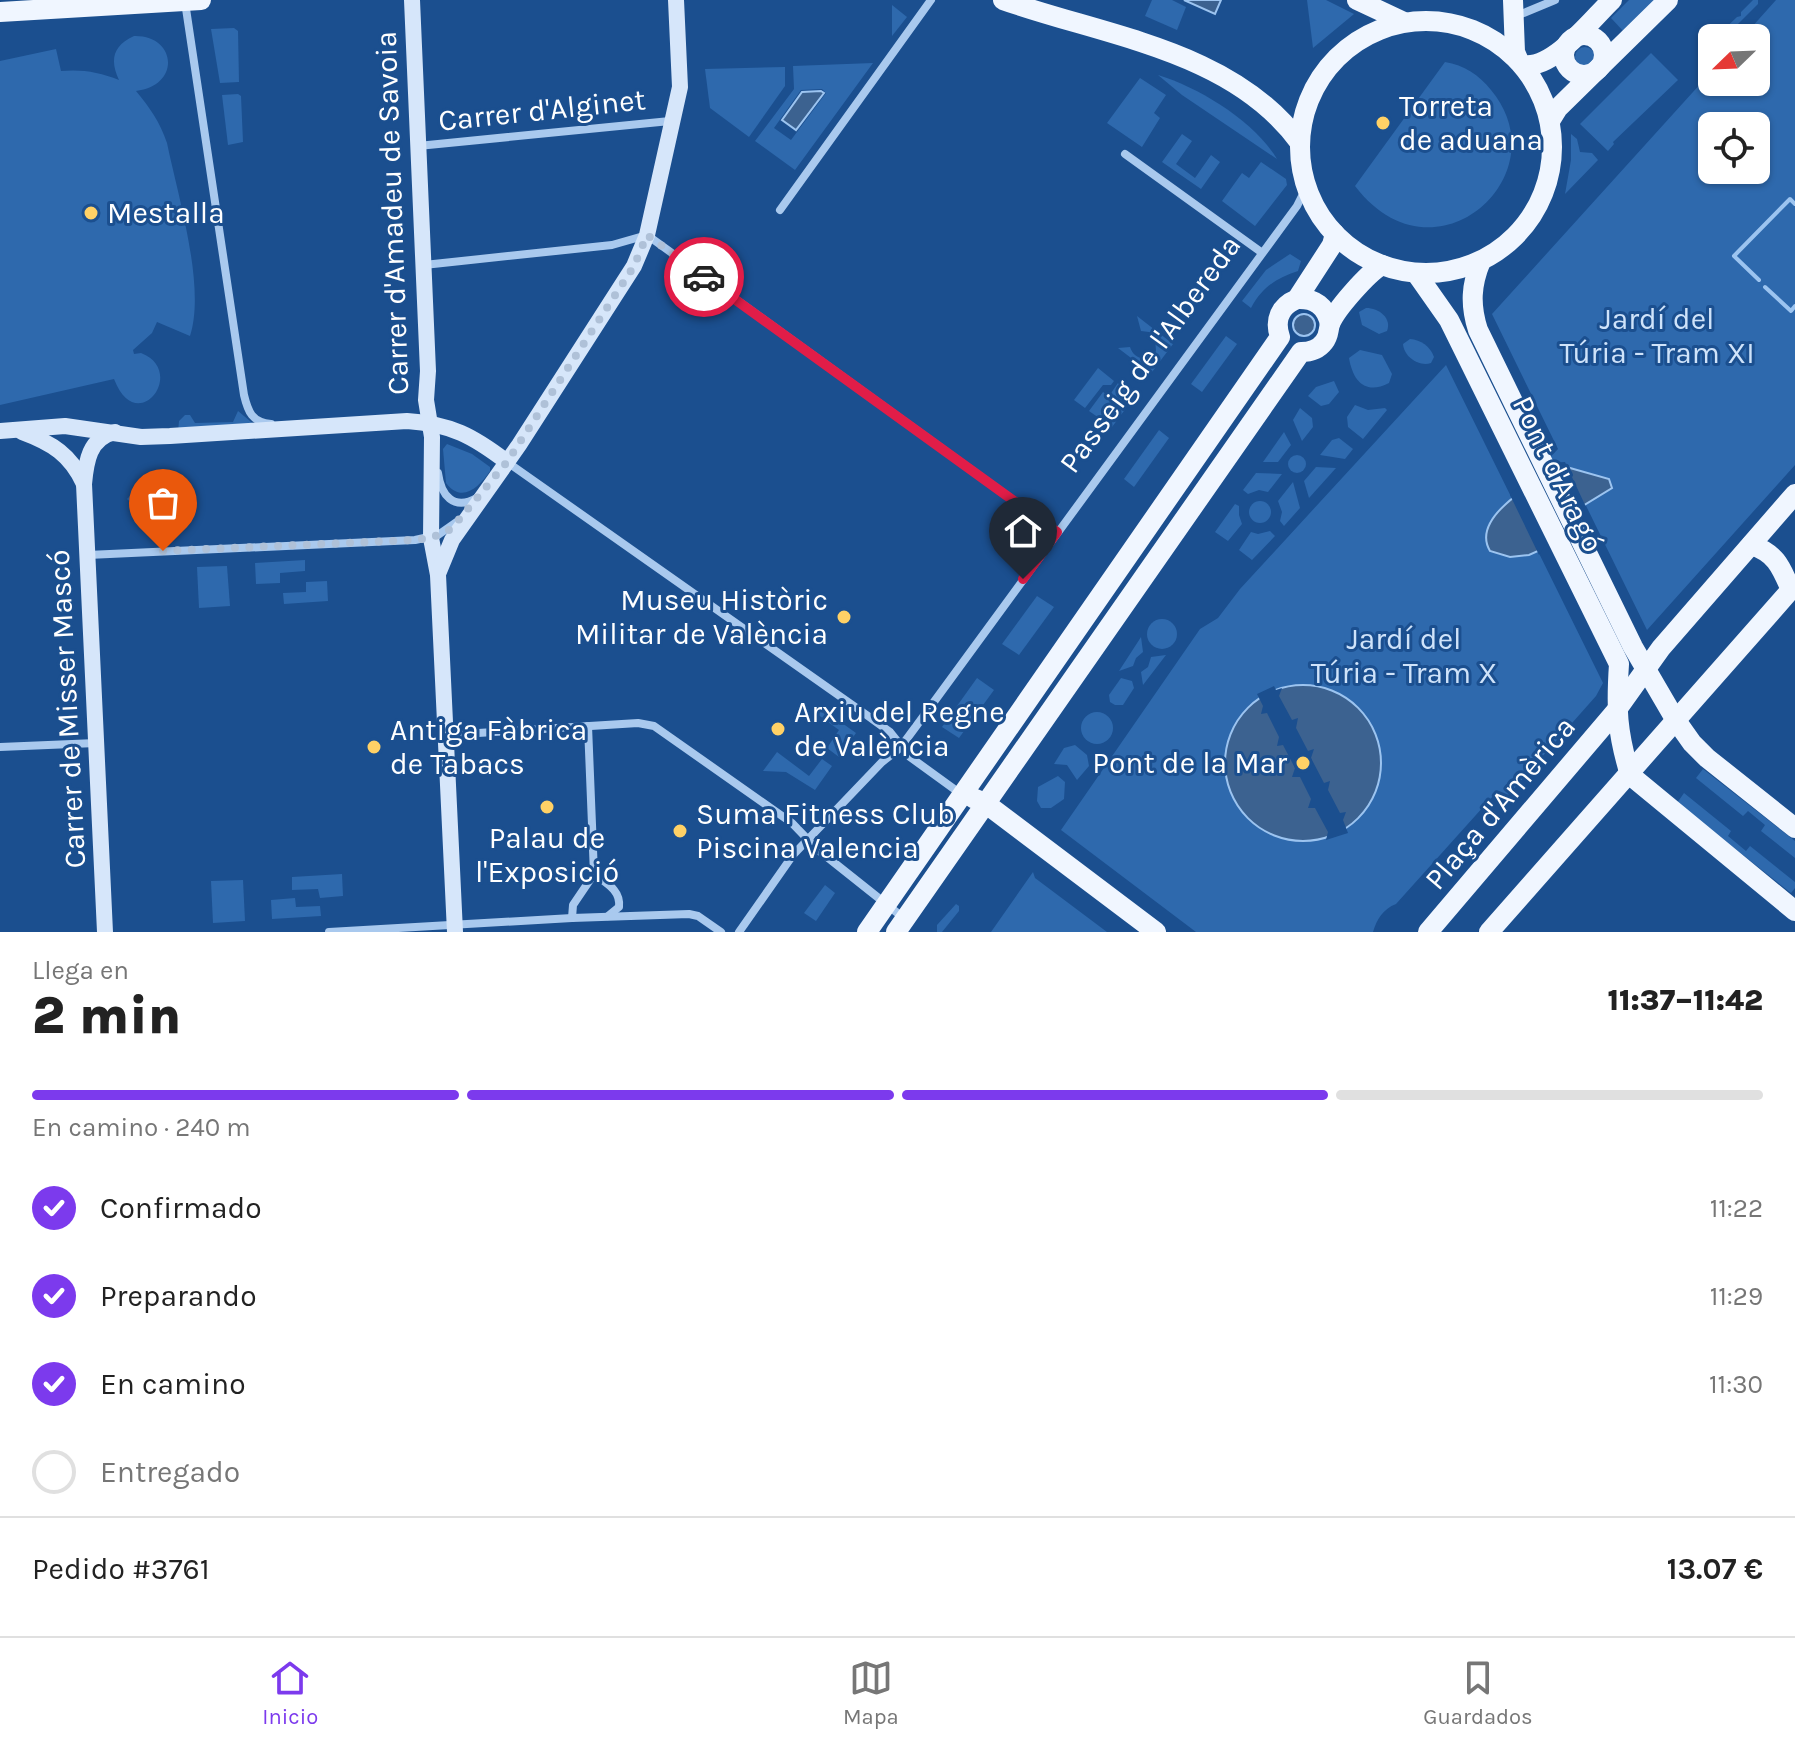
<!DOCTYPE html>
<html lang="es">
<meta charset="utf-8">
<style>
:root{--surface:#fff;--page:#f6f6f6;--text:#222;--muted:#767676;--line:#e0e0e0;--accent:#7c3aed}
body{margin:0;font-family:Karla,sans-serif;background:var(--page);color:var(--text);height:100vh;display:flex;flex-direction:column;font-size:30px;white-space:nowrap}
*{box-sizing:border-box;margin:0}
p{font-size:26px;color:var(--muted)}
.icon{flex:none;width:44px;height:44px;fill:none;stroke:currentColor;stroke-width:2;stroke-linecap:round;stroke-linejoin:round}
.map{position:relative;height:932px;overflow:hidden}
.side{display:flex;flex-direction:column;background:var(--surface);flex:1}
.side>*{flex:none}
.needle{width:52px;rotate:247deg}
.controls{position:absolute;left:1698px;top:24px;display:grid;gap:16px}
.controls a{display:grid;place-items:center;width:72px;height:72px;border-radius:12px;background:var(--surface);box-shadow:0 2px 6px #0004;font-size:40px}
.pin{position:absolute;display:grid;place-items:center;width:68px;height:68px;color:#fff;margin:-82px -34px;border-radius:50% 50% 50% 0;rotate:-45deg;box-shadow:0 0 8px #0007}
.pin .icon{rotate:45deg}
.courier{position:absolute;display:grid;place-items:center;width:80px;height:80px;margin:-40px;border:6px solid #e11d48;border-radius:50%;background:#fff;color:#222;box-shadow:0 2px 10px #0007}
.head em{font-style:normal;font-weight:800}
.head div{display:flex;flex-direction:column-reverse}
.head{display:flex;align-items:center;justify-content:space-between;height:136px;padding:0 32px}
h1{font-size:52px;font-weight:800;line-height:60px}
.bar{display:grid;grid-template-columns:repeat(4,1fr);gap:12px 8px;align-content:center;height:96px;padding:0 32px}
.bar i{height:10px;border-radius:6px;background:var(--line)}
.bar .active{background:var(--accent)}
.bar p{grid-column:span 4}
.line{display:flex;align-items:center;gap:20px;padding:0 32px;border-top:2px solid var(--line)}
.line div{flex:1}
ol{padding:0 32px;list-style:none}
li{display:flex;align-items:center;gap:24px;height:88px}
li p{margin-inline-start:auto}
li .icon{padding:8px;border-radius:50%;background:var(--accent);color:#fff;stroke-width:4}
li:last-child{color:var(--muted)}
li i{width:44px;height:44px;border:4px solid var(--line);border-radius:50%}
.tabs{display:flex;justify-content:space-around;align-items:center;height:112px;border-top:2px solid var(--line);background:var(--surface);font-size:22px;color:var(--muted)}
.tabs a{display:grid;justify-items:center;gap:4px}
.tabs .active{color:var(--accent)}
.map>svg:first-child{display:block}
.green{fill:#2e69ad;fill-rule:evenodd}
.water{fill:#3c6290;stroke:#9cc4f0;stroke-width:2}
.pier{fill:#1b4f8f}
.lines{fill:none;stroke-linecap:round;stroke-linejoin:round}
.stream{stroke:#9cc4f0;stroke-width:4}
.street{stroke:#a9c9ee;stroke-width:8}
.secondary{stroke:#d6e6fa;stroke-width:16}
.primary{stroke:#f0f6ff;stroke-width:20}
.done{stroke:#afc1d8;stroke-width:8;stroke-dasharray:0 14.4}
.route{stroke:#e11d48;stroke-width:10}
.poi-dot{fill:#ffd166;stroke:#1b4f8f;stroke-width:3}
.labels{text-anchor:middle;stroke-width:6;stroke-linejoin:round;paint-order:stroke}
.poi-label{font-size:30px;fill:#fff;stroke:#1b4f8f;text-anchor:start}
.street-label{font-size:30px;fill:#fff;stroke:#1b4f8f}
.park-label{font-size:30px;fill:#cfe3fa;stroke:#1b4f8f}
</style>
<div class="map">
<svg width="1795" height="932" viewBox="0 0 1795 932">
<rect width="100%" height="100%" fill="#1b4f8f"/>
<!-- green -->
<g class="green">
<polygon points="1152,0 1172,0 1186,7 1177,30 1145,16"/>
<polygon points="1307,0 1326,0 1354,14 1313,48"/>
<polygon points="1629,0 1659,0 1625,33 1611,18"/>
<polygon points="1753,0 1758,0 1758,4 1728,34 1725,33 1722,38 1715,38 1737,17 1741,16 1741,12"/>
<path d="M1776 0H1795V465L1647 630 1567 467 1537 471 1558 449 1492 314 1712 71V82H1756V38H1742ZM1712 126H1756V170H1712Z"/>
<polygon points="892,5 907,17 892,36"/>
<polygon points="234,28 238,31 239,82 220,83 211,29"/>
<path d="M134 36C177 35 181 86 136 91 150 108 160 122 167 143 178 196 206 287 190 336L157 322 152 333 133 350 134 354 141 353C188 371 137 439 114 379L0 405V61L56 49 61 71C81 69 100 72 119 80 110 61 112 46 134 36Z"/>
<circle cx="1585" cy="57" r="10"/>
<polygon points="1651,53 1678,80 1613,142 1614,144 1608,151 1580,124"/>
<path d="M1445 62C1464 65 1479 75 1491 90 1562 175 1434 290 1355 186Z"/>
<path d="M873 63 795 170 755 141 794 89 793 66ZM822 89 826 93 791 140 774 128 801 90Z"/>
<polygon points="785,67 785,86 749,137 710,108 705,69"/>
<path d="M1158 75C1200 88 1254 121 1277 159L1182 95Z"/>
<polygon points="1140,78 1166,95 1154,113 1160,118 1142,147 1107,123"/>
<polygon points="238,94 241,96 243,142 228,145 222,95"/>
<polygon points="1182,134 1192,141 1176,164 1195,178 1211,155 1220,162 1201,189 1162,162"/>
<polygon points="1571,134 1577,139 1580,152 1592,153 1598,160 1565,194 1571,160"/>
<polygon points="1261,162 1286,179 1287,185 1255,226 1222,201 1242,173 1249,178"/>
<path d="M1290 254 1301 261 1298 271C1277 278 1262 287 1251 308L1242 301 1266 270Z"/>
<path d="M1366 308C1379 308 1392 318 1387 331L1379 334 1362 325 1359 312Z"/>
<path d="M1137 316 1173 344 1149 376 1137 367 1139 364 1118 348 1130 347C1134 360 1148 362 1156 351L1155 337 1149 332 1141 331Z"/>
<polygon points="1226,336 1237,344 1202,392 1191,384"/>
<path d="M1410 339C1421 340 1430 346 1434 357L1431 363C1419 367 1404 357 1403 344Z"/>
<path d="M1360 350 1382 355 1392 374 1389 383C1366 395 1353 382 1349 358Z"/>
<path d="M1446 365 1603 683 1596 696 1502 802 1493 796 1396 904C1383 909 1377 919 1373 932H1196L1061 830 1200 629 1218 618 1240 589Z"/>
<polygon points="1098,368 1114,381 1111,385 1103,385 1085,408 1074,400"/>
<polygon points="1334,381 1339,392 1329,404 1321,406 1308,396 1316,387"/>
<polygon points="1118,383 1135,396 1112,427 1089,411 1103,392 1109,396"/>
<polygon points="1355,405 1368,410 1385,408 1387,410 1363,439 1348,427 1347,417"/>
<polygon points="1300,408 1312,418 1313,427 1302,441 1293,420"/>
<polygon points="238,411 256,426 178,432 179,421 185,415 190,415 195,423 233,422"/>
<polygon points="1159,430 1169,438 1134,487 1124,479"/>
<polygon points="1284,432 1291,445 1278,462 1263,462"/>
<polygon points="1339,438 1353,449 1345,459 1320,455 1332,440"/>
<path d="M447 444 472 454 490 467V471C479 487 462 504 446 483L443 449Z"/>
<circle cx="1297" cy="464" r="9"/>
<polygon points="1316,467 1336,468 1309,498 1304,481"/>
<polygon points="1256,473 1282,474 1268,492 1259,490 1248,494 1243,490"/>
<polygon points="146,480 149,519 127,499"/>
<polygon points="1293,482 1300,508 1284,526 1280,521 1282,512 1278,501"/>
<circle cx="1260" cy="512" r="11"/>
<polygon points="1235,504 1239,506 1239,515 1242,524 1228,541 1215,532"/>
<polygon points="1270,531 1275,536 1252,560 1239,550 1251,532 1258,534"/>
<polygon points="305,560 305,571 280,573 280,583 256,584 255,563"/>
<polygon points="227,566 230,606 199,608 197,567"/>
<polygon points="327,581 328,601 284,604 283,593 306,592 306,582"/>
<polygon points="1037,596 1054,607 1019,655 1002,644"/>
<circle cx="1162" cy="634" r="15"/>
<polygon points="1141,637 1143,652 1136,658 1133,666 1119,671"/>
<polygon points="1166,655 1143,685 1141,672 1148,667 1151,657"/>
<polygon points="977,678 994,690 959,738 942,727"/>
<polygon points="1121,678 1132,681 1134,688 1123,705 1115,705 1110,702 1109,695"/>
<polygon points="821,708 856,733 839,757 827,748 839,730 817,714"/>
<circle cx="1097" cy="728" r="16"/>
<polygon points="1075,745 1087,755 1089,766 1077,780 1067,765 1054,764 1064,748"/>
<polygon points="777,752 809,776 822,759 832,766 815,790 786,772 763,771"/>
<polygon points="1703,769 1795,841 1795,858 1761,831 1765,825 1748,811 1743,816 1696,778"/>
<polygon points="1058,776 1065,782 1064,799 1051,808 1041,808 1037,801 1038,787"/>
<polygon points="1684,793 1731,831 1728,836 1746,851 1750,846 1795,882 1795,888 1791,893 1677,803"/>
<polygon points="1033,872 1035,878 1107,932 991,932"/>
<polygon points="342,874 343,896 320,898 318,889 292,890 292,877"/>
<polygon points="243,880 245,921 213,923 211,881"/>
<polygon points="825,885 835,893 816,921 804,913"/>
<polygon points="295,898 296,907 320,906 321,916 272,919 271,900"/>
<polygon points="956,904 959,906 959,911 942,932 937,932 937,925"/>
</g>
<!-- water -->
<g class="water">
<polygon points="1184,0 1221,0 1215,14"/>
<polygon points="821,91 824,93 796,130 782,120 802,92"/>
<circle cx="1304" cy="325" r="11"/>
<path d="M1563 466 1609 479 1612 488 1555 523 1538 551 1529 555 1510 557 1490 551C1469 516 1539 480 1563 466Z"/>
<circle cx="1303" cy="763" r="78"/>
</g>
<!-- pier -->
<g class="pier">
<polygon points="1565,462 1586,507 1558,526 1539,555 1510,495 1535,468 1546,463"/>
<polygon points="1274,686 1276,690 1282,688 1279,696 1292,720 1298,718 1296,728 1308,751 1314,749 1311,758 1324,783 1330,781 1328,790 1340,813 1346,812 1343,820 1348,833 1326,840 1328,832 1315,808 1308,808 1311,799 1300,777 1292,777 1295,768 1283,745 1277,746 1279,737 1267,713 1261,714 1263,706 1257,694"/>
</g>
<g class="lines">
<!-- stream -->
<g class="stream">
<polyline points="1759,280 1734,256 1790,199 1795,204"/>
<polyline points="1765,287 1791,311 1795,306"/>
</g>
<!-- street -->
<g class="street">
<path d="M185 2 244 395C248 412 252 422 271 424"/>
<polyline points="1514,17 1555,0"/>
<polyline points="418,146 670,121"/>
<polyline points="1125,154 1261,252"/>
<polyline points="780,210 931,0"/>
<polyline points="424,265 612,245 647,235 1057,532"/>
<polyline points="507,462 868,716 890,732 910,757 961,794"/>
<path d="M438 473C441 495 453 511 477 498"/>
<polyline points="88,555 415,540 438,535 458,521"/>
<polyline points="446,735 638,723 654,726 792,823 817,849 905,919"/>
<polyline points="0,747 96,743"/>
<path d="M594 874C606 883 621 890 619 907L608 916"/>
<polyline points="572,918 573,905 594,874 588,726"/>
<polyline points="329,932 572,918 689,914 698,916 721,932"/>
<polyline points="739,932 793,855 882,762 900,748 917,725 1297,206 1304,192 1305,182"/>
</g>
<!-- secondary -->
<g class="secondary">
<polyline points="412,0 428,371 426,400 432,437 431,538 438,575 455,932"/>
<path d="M0 431 65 426 141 437 170 436 407 421C451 424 473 436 507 462"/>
<path d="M22 432C52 443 71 455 84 484"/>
<polyline points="438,574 452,540 519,445 634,266 647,235 680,87 676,0"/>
<path d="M105 932 84 484C86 462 89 438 115 432"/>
</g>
<!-- primary -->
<g class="primary">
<path d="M1003 0C1104 36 1233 50 1300 143"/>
<polyline points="1357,0 1404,22"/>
<polyline points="1513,0 1515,52 1518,59"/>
<polyline points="0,12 201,0"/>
<circle cx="1426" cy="147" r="126"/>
<circle cx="1584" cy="55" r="20"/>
<path d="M1523 65C1553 70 1591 20 1612 0"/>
<polyline points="1550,121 1558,108 1668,0"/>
<path d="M1481 261C1471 285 1470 305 1478 330L1633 647 1675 719 1692 743 1707 758 1795 828"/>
<path d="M1416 273 1449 320 1619 664C1616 709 1617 732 1630 775L1795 911"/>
<path d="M1297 299C1315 298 1326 306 1330 324"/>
<path d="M1751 545C1776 553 1781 567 1791 590"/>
<polyline points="973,798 985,803 1156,932"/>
<path d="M867 932 1280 337C1274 320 1280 306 1297 299L1332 245 1335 234"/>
<path d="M896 932 1301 352C1310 352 1318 350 1324 342 1329 336 1328 331 1330 324 1336 309 1368 273 1382 265"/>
<polyline points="1428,932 1616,711 1661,648 1795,494"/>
<polyline points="1489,932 1795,585"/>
</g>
</g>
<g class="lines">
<!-- done -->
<path class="done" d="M163 551 415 540C429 538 440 536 452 528L507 462 634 266 647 235 704 277"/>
<!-- route -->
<polyline class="route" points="704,277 1057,532 1023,579"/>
</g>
<!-- markers -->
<g class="poi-dot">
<circle cx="1383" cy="123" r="8"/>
<circle cx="91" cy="213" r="8"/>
<circle cx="844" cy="617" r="8"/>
<circle cx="778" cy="729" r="8"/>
<circle cx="374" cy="747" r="8"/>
<circle cx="1303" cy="763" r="8"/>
<circle cx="547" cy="807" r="8"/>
<circle cx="680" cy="831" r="8"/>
</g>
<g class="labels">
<!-- poi labels -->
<g class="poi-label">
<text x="1399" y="116">Torreta<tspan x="1399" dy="34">de aduana</tspan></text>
<text x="107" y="223">Mestalla</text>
<text x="828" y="610" text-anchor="end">Museu Històric<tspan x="828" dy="34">Militar de València</tspan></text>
<text x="794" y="722">Arxiu del Regne<tspan x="794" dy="34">de València</tspan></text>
<text x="390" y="740">Antiga Fàbrica<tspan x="390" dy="34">de Tabacs</tspan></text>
<text x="1287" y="773" text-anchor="end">Pont de la Mar</text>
<text x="696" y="824">Suma Fitness Club<tspan x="696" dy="34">Piscina Valencia</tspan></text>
<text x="547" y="848" text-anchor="middle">Palau de<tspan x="547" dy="34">l'Exposició</tspan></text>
</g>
<!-- street labels -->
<g class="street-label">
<text transform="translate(542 110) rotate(-6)" y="10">Carrer d'Alginet</text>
<text transform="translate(392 213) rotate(-92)" y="10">Carrer d'Amadeu de Savoia</text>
<text transform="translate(1150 354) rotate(-54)" y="10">Passeig de l'Albereda</text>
<text transform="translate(1558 474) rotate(64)" y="10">Pont d'Aragó</text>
<text transform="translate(67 709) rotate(-93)" y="10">Carrer de Misser Mascó</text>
<text transform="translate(1500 803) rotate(-50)" y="10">Plaça d'Amèrica</text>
</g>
<!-- park labels -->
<g class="park-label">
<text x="1657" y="329">Jardí del<tspan x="1657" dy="34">Túria - Tram XI</tspan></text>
<text x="1404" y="649">Jardí del<tspan x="1404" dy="34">Túria - Tram X</tspan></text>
</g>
</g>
</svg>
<div class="controls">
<a><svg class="needle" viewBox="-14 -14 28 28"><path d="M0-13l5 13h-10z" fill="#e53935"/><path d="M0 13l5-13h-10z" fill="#767676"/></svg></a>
<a><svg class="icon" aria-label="locate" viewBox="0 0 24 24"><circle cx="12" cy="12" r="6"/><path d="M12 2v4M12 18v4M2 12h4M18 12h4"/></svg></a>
</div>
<div class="pin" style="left:163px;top:551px;background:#ea580c"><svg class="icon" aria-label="bag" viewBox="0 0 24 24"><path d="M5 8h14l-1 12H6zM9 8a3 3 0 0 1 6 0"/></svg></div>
<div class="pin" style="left:1023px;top:579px;background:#1f2937"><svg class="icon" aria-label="home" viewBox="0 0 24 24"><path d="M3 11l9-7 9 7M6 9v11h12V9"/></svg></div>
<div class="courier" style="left:704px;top:277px"><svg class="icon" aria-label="car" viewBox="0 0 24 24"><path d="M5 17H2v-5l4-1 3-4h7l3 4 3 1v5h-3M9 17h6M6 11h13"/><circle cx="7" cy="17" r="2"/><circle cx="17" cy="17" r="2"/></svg></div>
</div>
<section class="side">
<div class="head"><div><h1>2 min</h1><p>Llega en</p></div><em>11:37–11:42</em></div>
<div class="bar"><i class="active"></i><i class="active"></i><i class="active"></i><i></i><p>En camino · 240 m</p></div>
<ol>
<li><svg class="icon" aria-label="check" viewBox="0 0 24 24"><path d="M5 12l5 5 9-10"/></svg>Confirmado<p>11:22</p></li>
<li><svg class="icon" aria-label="check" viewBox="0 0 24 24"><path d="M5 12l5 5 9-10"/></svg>Preparando<p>11:29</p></li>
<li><svg class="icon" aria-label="check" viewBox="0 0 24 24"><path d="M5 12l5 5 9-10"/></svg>En camino<p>11:30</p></li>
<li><i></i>Entregado</li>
</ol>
<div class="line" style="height:104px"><div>Pedido #3761</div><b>13.07 €</b></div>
</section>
<nav class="tabs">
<a class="active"><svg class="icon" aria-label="home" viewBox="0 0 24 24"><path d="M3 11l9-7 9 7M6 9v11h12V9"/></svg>Inicio</a>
<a><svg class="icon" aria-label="map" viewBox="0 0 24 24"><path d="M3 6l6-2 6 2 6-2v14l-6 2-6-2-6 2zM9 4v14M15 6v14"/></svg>Mapa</a>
<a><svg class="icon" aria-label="saved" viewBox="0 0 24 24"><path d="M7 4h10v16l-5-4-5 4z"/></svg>Guardados</a>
</nav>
